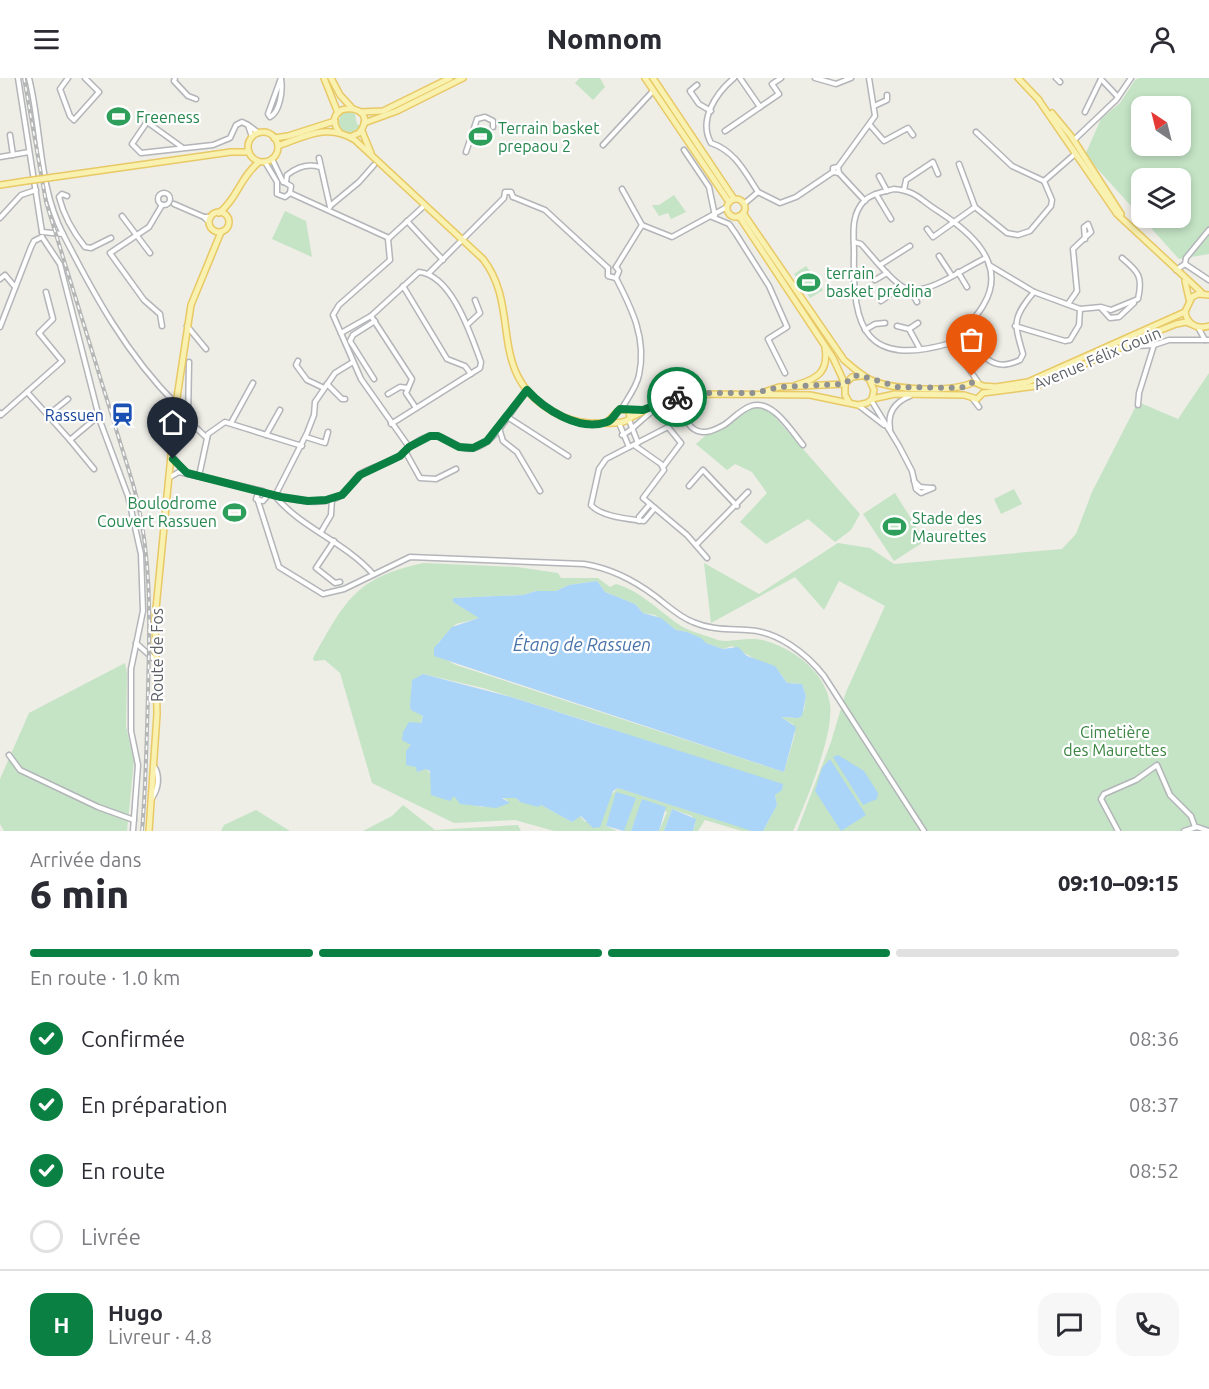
<!DOCTYPE html>
<html lang="fr">
<meta charset="utf-8">
<style>
:root{--surface:#fff;--page:#f7f7f7;--text:#2b2b33;--muted:#7c7c81;--line:#e1e1e2;--accent:#0b8043}
body{margin:0;font-family:Ubuntu,sans-serif;background:var(--page);color:var(--text);height:100vh;display:flex;flex-direction:column;font-size:22px;white-space:nowrap}
*{box-sizing:border-box;margin:0}
p{font-size:20px;color:var(--muted)}
.icon{flex:none;width:33px;height:33px;fill:none;stroke:currentColor;stroke-width:2;stroke-linecap:round;stroke-linejoin:round}
.map{position:relative;height:753px;overflow:hidden}
.sheet{display:flex;flex-direction:column;background:var(--surface);flex:1}
.sheet>*{flex:none}
.needle{width:39px;rotate:325deg}
.tools{position:absolute;left:1131px;top:18px;display:grid;gap:12px}
.tools a{display:grid;place-items:center;width:60px;height:60px;border-radius:12px;background:var(--surface);box-shadow:0 3px 9px #0003;font-size:30px}
.pin{position:absolute;display:grid;place-items:center;width:51px;height:51px;color:#fff;margin:-62px -26px;border-radius:50% 50% 50% 0;rotate:-45deg;box-shadow:0 0 6px #0007}
.pin .icon{rotate:45deg}
.courier{position:absolute;display:grid;place-items:center;width:60px;height:60px;margin:-30px;border:4px solid #0b8043;border-radius:50%;background:#fff;color:#222;box-shadow:0 2px 8px #0007}
.summary em{font-style:normal;font-weight:800}
.summary div{display:flex;flex-direction:column-reverse}
.summary{display:flex;align-items:center;justify-content:space-between;height:102px;padding:0 30px}
h1{font-size:39px;font-weight:800;line-height:45px}
.bar{display:grid;grid-template-columns:repeat(4,1fr);gap:9px 6px;align-content:center;height:72px;padding:0 30px}
.bar i{height:8px;border-radius:4px;background:var(--line)}
.bar .selected{background:var(--accent)}
.bar p{grid-column:span 4}
.line{display:flex;align-items:center;gap:15px;padding:0 30px;border-top:2px solid var(--line)}
.line div{flex:1}
.round{display:grid;place-items:center;flex:none;width:63px;height:63px;border-radius:18px;background:var(--page)}
ol{padding:0 30px;list-style:none}
li{display:flex;align-items:center;gap:18px;height:66px}
li p{margin-inline-start:auto}
li .icon{padding:6px;border-radius:50%;background:var(--accent);color:#fff;stroke-width:4}
li:last-child{color:var(--muted)}
li i{width:33px;height:33px;border:3px solid var(--line);border-radius:50%}
header{display:flex;justify-content:space-between;align-items:center;height:78px;padding:0 30px;background:var(--surface);font-size:27px;font-weight:800}
.map>svg:first-child{display:block}
.green{fill:#c4e4c5;fill-rule:evenodd}
.water{fill:#abd4f9}
.lines{fill:none;stroke-linecap:round;stroke-linejoin:round}
.minor-casing{stroke:#b3b5b9;stroke-width:7}
.major-casing{stroke:#e8c965;stroke-width:8}
.minor{stroke:#fff;stroke-width:4}
.major{stroke:#f9f1b0;stroke-width:5}
.rail-casing{stroke:#b5b6b6;stroke-width:4}
.rail{stroke:#fff;stroke-width:1.5;stroke-dasharray:4.5;stroke-linecap:butt}
.major-bridge-casing{stroke:#e8c965;stroke-width:8;stroke-linecap:butt}
.major-bridge{stroke:#f9f1b0;stroke-width:5}
.done{stroke:#909192;stroke-width:6;stroke-dasharray:0 10.8}
.route{stroke:#0b8043;stroke-width:8}
.labels{text-anchor:middle;stroke-width:4.5;stroke-linejoin:round;paint-order:stroke}
.leisure-label{font-size:16px;fill:#27864d;stroke:#fff;text-anchor:start}
.street-label{font-size:16px;fill:#5d6065;stroke:#fff}
.transit-label{font-size:16px;fill:#164399;stroke:#fff;text-anchor:end}
.park-label{font-size:16px;fill:#3c8543;stroke:#fff}
.water-label{font-size:18px;font-style:italic;fill:#4974aa;stroke:#fff}
</style>
<header><svg class="icon" aria-label="menu" viewBox="0 0 24 24"><path d="M4 6h16M4 12h16M4 18h16"/></svg>Nomnom<svg class="icon" aria-label="person" viewBox="0 0 24 24"><circle cx="12" cy="8" r="4"/><path d="M4 21q1-7 8-7t8 7"/></svg></header>
<div class="map">
<svg width="1209" height="753" viewBox="0 0 1209 753">
<rect width="100%" height="100%" fill="#eeede6"/>
<!-- green -->
<g class="green">
<polygon points="580,0 600,0 605,9 593,22 575,5"/>
<path d="M1139 0H1209V176L1179 181 1085 77 1101 41 1120 25 1135 2ZM1142 28H1180V68H1142ZM1142 100H1180V140H1142Z"/>
<polygon points="349,32 355,36 357,46 361,48 351,56 342,53 338,46 341,36"/>
<polygon points="674,117 686,134 671,141 668,135 659,138 652,127 659,127"/>
<polygon points="285,133 306,143 312,179 272,161"/>
<polygon points="806,188 823,212 810,220 794,196"/>
<polygon points="1209,295 1209,753 797,753 831,664 846,614 885,528 839,503 824,532 795,499 711,545 704,485 759,516 838,465 870,470 894,486 1062,471 1076,456 1092,414 1138,324 1178,341"/>
<polygon points="754,329 768,331 860,436 851,452 835,464 808,441 766,466 740,444 767,415 752,394 735,386 727,392 696,366 706,357"/>
<polygon points="1014,411 1022,426 1001,436 994,421"/>
<polygon points="895,415 925,463 894,483 863,436"/>
<path d="M423 485 517 489 558 495 561 500H598L610 509 616 506C641 513 660 534 681 548 691 554 705 557 715 561 731 567 746 556 769 564 797 573 826 596 830 626 834 657 806 724 793 753H763L777 727 775 717 780 713 600 647 483 610 423 596 411 607 413 618 410 628 423 638 411 670 406 673 407 687 416 688 418 694 426 690 432 698C455 718 478 740 508 723L502 719 516 720 520 724 541 727 572 744 580 738 585 744 618 710 755 753H742L705 742 698 753H693L695 747 692 738 672 731 664 753H659L667 734 643 722 631 753H624L617 714 606 748 617 753H554L515 742 454 745 372 705 340 595 325 582 314 583 313 580C346 522 355 500 423 485ZM597 503 605 514 635 526 643 535 655 537 676 552 687 554 700 560 706 565 723 571 732 568 781 596 787 605 802 606 806 618 804 632 794 640 780 639 793 646 795 656 784 694 456 587 441 579 437 566 456 546 480 540 453 524V520L523 517 536 513H556L569 507Z"/>
<polygon points="125,585 127,596 126,649 134,683 127,753 4,753 0,746 0,701 29,635"/>
<polygon points="403,727 435,752 518,747 521,753 363,753 392,738"/>
<polygon points="256,732 290,753 221,753 224,747"/>
</g>
<!-- water -->
<g class="water">
<polygon points="597,503 605,514 635,526 643,535 661,540 676,552 687,554 701,560 706,565 723,571 738,569 747,578 775,588 787,605 802,606 806,618 802,638 798,640 781,639 796,649 784,694 434,578 434,570 452,549 479,540 453,524 453,520 523,517 536,513 556,513 569,507"/>
<polygon points="423,596 511,619 783,706 782,712 775,717 777,727 763,753 752,753 618,710 613,713 600,749 593,750 581,738 572,744 541,727 538,729 520,724 516,720 502,720 510,725 496,730 460,726 454,718 450,723 431,717 430,693 426,691 417,694 416,689 406,687 406,673 411,667 402,662 403,654 409,644 421,645 423,638 411,632 410,628 412,602"/>
<polygon points="838,677 864,693 878,715 877,721 863,727 833,679"/>
<polygon points="830,681 866,737 841,753 815,713 822,690"/>
<polygon points="616,714 636,720 624,753 606,748"/>
<polygon points="642,721 666,729 659,753 631,753"/>
<polygon points="672,731 696,741 693,753 664,753"/>
</g>
<g class="lines">
<defs>
<g id="minor">
<polyline points="18,0 42,154"/>
<path d="M29 0C42 52 38 107 63 156"/>
<polyline points="68,0 60,11 70,38 74,42 99,14 85,0"/>
<polyline points="175,0 174,3 188,18 196,21"/>
<path d="M734 0C716 15 698 42 711 65 735 73 745 94 758 114"/>
<polyline points="740,0 760,29"/>
<polyline points="815,0 836,6 851,0"/>
<polyline points="1056,0 1060,4"/>
<path d="M281 1C283 12 280 34 270 39L268 36 281 0"/>
<polyline points="1101,1 1118,19"/>
<polyline points="697,7 690,13 699,26 711,33"/>
<polyline points="874,28 887,22 887,17"/>
<polyline points="1085,34 1101,1"/>
<polyline points="870,47 884,63 908,50 913,57"/>
<polyline points="725,53 779,16 772,6 781,0"/>
<polyline points="976,54 1012,88 1044,103"/>
<polyline points="10,57 13,77"/>
<polyline points="252,59 248,47 259,55"/>
<polyline points="1074,62 1116,22 1131,0"/>
<polyline points="603,67 653,13"/>
<polyline points="183,70 147,44 132,66 141,75 213,67 230,60 236,47 242,44 248,47"/>
<polyline points="684,72 709,109 715,138"/>
<polyline points="466,74 477,41 485,39 493,43 493,49"/>
<polyline points="0,79 29,74"/>
<polyline points="319,80 330,129"/>
<polyline points="272,81 283,104"/>
<polyline points="265,84 277,104 277,116 285,119 290,115"/>
<polyline points="959,86 975,129 1007,155 1018,157 1030,153 1051,128 1052,122 1044,103 1075,76"/>
<polyline points="833,94 833,90 838,89 875,38 869,0"/>
<polyline points="839,95 865,123"/>
<polyline points="879,98 887,113"/>
<polyline points="284,104 291,108 290,115"/>
<path d="M286 104 287 97C297 89 308 85 320 89"/>
<polyline points="622,111 642,147"/>
<path d="M894 111C917 113 920 122 938 133 969 153 1008 185 984 226 976 241 962 253 951 265 866 290 852 251 854 176 854 158 850 138 864 123 872 115 884 114 894 111Z"/>
<polyline points="904,112 906,102 933,84 938,96"/>
<circle cx="164" cy="121" r="6"/>
<polyline points="290,115 389,160"/>
<polyline points="876,116 891,141"/>
<path d="M67 118 62 116 59 119C64 139 73 154 85 169L91 170 111 160"/>
<polyline points="513,119 545,132 608,190"/>
<polyline points="174,126 204,139"/>
<polyline points="744,126 758,114 780,125 796,119 833,94 839,95 838,89"/>
<polyline points="162,127 149,149 110,175 144,222 160,236 162,248"/>
<polyline points="330,128 359,104 374,87"/>
<polyline points="122,138 150,175"/>
<polyline points="712,139 729,146 736,156 769,208 787,249 768,261 785,295"/>
<polyline points="0,140 21,117 36,112"/>
<polyline points="407,143 443,182"/>
<polyline points="209,144 204,139 211,139"/>
<polyline points="927,151 933,159 975,129"/>
<path d="M42 154 63 156C94 217 127 277 176 326"/>
<polyline points="42,159 60,186 100,343 128,418 141,476 143,533 131,591 131,653 138,687 133,753"/>
<path d="M854 164 861 166C873 179 885 196 900 207 922 224 964 189 986 180"/>
<polyline points="939,178 952,198"/>
<polyline points="1185,186 1186,180 1209,152"/>
<polyline points="880,187 910,168"/>
<path d="M989 187 1034 214 1080 231 1101 229 1111 232 1138 221C1143 199 1139 194 1122 180"/>
<polyline points="616,189 642,147 672,159 727,129"/>
<polyline points="608,190 608,198 616,200"/>
<polyline points="1176,192 1185,186 1209,202"/>
<polyline points="958,194 967,209"/>
<polyline points="429,195 504,120 505,114 511,114 513,119"/>
<path d="M616 200C632 231 647 261 639 297 637 308 628 320 622 330"/>
<polyline points="616,200 619,193 616,189"/>
<polyline points="0,201 5,197 15,209"/>
<polyline points="875,202 887,195"/>
<polyline points="403,208 447,281 465,288 471,296"/>
<polyline points="910,212 917,224"/>
<polyline points="881,223 901,209"/>
<polyline points="1068,226 1077,213 1073,171 1091,154 1088,146 1084,149 1085,161"/>
<polyline points="1101,230 1110,240 1119,239 1134,225"/>
<polyline points="371,238 412,301 406,315 416,330"/>
<polyline points="918,245 909,251 920,271"/>
<polyline points="467,247 480,235 475,222"/>
<polyline points="187,248 206,271"/>
<polyline points="897,248 909,251"/>
<polyline points="1015,248 1065,263 1070,262 1079,247 1080,231"/>
<polyline points="0,249 31,169 34,163 42,159"/>
<polyline points="1198,249 1205,262 1209,262"/>
<polyline points="865,252 875,246 885,245"/>
<path d="M341 255 371 238 419 194C452 197 471 257 481 284L480 290 391 346"/>
<polyline points="951,265 978,304"/>
<polyline points="1136,268 1154,267 1169,262 1205,262"/>
<path d="M986 280C997 289 1007 288 1020 282L1023 276C1014 245 1012 240 1034 214"/>
<polyline points="298,283 296,287 307,302 324,310"/>
<polyline points="189,284 188,342 207,360"/>
<polyline points="374,301 350,263 353,257 375,243"/>
<polyline points="327,306 342,321 345,321"/>
<polyline points="27,314 70,362 95,341"/>
<polyline points="388,316 400,309 408,310"/>
<polyline points="973,321 979,329"/>
<polyline points="871,322 899,368 912,393 916,411 921,415 933,410"/>
<polyline points="858,327 884,347"/>
<polyline points="1138,327 1139,315 1154,267"/>
<polyline points="0,335 1,337 62,283 39,255 53,241 46,214"/>
<polyline points="48,337 68,321"/>
<polyline points="506,338 568,378"/>
<polyline points="629,342 638,365"/>
<polyline points="231,345 253,305"/>
<polyline points="619,345 629,369"/>
<polyline points="499,350 503,363 517,374 540,413"/>
<path d="M890 351C887 334 895 324 910 318"/>
<polyline points="266,357 280,332"/>
<path d="M622 357C638 351 652 323 673 329 687 333 685 353 703 354 710 355 718 350 724 347 733 341 740 332 751 328 773 321 791 353 803 367"/>
<polyline points="306,359 325,365 328,354"/>
<polyline points="70,362 94,391"/>
<polyline points="634,367 661,386 664,392 643,420 687,457 707,480"/>
<polyline points="409,369 361,301 333,237 339,227 390,182 388,161 425,127"/>
<polyline points="405,373 420,400 436,401 456,391"/>
<polyline points="172,378 186,395"/>
<polyline points="199,398 208,356 225,344 302,368"/>
<polyline points="170,399 179,394 263,413 267,418 263,423 256,421 259,413"/>
<polyline points="914,403 920,409 931,410"/>
<polyline points="689,408 703,392 737,428"/>
<path d="M275 418C294 421 324 430 342 417 350 412 352 402 360 396 373 388 390 386 402 376 410 369 420 359 432 358 450 355 461 384 488 363 501 353 516 326 527 312"/>
<polyline points="275,418 307,355 314,337 315,324 335,295 353,284"/>
<path d="M275 418C301 450 345 464 373 496"/>
<path d="M258 423 279 489 323 516 344 511 410 479 584 486C609 490 635 503 655 518 667 527 679 539 693 544 711 552 728 551 747 552 777 553 806 575 824 598L924 753"/>
<path d="M655 430 644 443C630 441 601 439 591 427L599 391 606 381 668 349 681 365 663 389"/>
<polyline points="639,443 639,439 650,426"/>
<polyline points="321,454 331,437 332,421"/>
<polyline points="334,463 316,490 335,505 340,504"/>
<polyline points="696,467 748,414"/>
<polyline points="136,565 157,584"/>
<polyline points="9,677 20,692 98,729 134,742"/>
<path d="M152 720C159 710 160 697 154 688"/>
<polyline points="1118,753 1101,721 1104,716 1136,702 1157,687 1170,717 1191,738 1195,749"/>
<polyline points="1184,753 1197,749 1209,753"/>
</g>
<g id="major">
<polyline points="324,0 338,35"/>
<polyline points="331,0 340,17 352,30"/>
<polyline points="645,0 729,124"/>
<polyline points="653,0 734,121"/>
<polyline points="1018,0 1039,22"/>
<polyline points="1038,21 1117,136 1202,215"/>
<polyline points="360,34 383,33 450,0"/>
<polyline points="1052,35 1071,58 1121,136"/>
<polyline points="364,45 397,33 463,0"/>
<polyline points="362,53 371,75"/>
<path d="M339 54C317 22 384 24 359 55L350 59"/>
<circle cx="263" cy="69" r="15"/>
<polyline points="274,60 288,58 335,43"/>
<path d="M278 68C306 58 328 45 355 62L483 181C522 231 486 295 552 333 565 341 581 346 596 345 606 345 624 347 630 340L629 333"/>
<polyline points="55,99 231,74 249,74"/>
<polyline points="0,107 26,103"/>
<circle cx="736" cy="130" r="9"/>
<circle cx="219" cy="144" r="10"/>
<path d="M219 135C237 121 241 98 259 84"/>
<path d="M743 135 844 282C853 290 861 297 871 302 893 312 952 315 974 304L983 308 996 309 1028 304 1185 234"/>
<polyline points="739,138 833,280 845,306 845,317 849,324"/>
<polyline points="1185,203 1189,221"/>
<path d="M1209 217 1198 216 1192 219 1185 234C1187 246 1197 252 1209 248"/>
<polyline points="870,303 874,312 872,321"/>
<polyline points="845,306 852,299 861,298"/>
<path d="M796 307C818 301 829 293 825 269"/>
<polyline points="764,314 779,309 845,306"/>
<polyline points="630,340 659,325 693,316 810,317 858,327 867,325 872,321 895,316 964,317 977,321 983,315 1036,308 1153,255 1176,246 1186,244 1191,246"/>
<polyline points="607,344 620,331 632,333"/>
<polyline points="149,753 157,636 155,541 176,326 191,227 221,154"/>
</g>
</defs>
<!-- minor casing -->
<use href="#minor" class="minor-casing"/>
<!-- major casing -->
<use href="#major" class="major-casing"/>
<!-- minor -->
<use href="#minor" class="minor"/>
<!-- major -->
<use href="#major" class="major"/>
<defs>
<path id="rail" d="M24 0 46 124 133 406C152 474 150 541 148 611 147 658 146 706 142 753"/>
</defs>
<!-- rail casing -->
<use href="#rail" class="rail-casing"/>
<!-- rail -->
<use href="#rail" class="rail"/>
<defs>
<polyline id="major-bridge" points="26,103 55,99"/>
</defs>
<!-- major-bridge casing -->
<use href="#major-bridge" class="major-bridge-casing"/>
<!-- major-bridge -->
<use href="#major-bridge" class="major-bridge"/>
</g>
<g class="lines">
<!-- done -->
<polyline class="done" points="677,319 708,315 755,315 779,309 845,306 852,299 859,297 898,309 961,310 972,305 972,298"/>
<!-- route -->
<path class="route" d="M173 381 187 395 281 419 308 423 326 422 342 417 360 397 400 378 409 369 430 358H438L459 369 473 370 487 363 527 312C544 331 579 354 607 344 613 342 615 335 620 331L643 332 677 319"/>
</g>
<!-- icons -->
<defs>
<symbol id="stadium-bare" viewBox="-9 -9 18 18"><path d="M0-5a6.5 5 0 1 0 0 10a6.5 5 0 1 0 0-10ZM-3.5-1.8h7v3.6h-7Z" fill="#2e9e5b" stroke="#fff" stroke-width="2.5" paint-order="stroke"/></symbol>
<symbol id="station-bare" viewBox="-9 -9 18 18"><path d="M-3-6H3Q5-6 5-4V2Q5 4 3 4L4.5 6H3L1.5 4h-3L-3 6H-4.5L-3 4Q-5 4-5 2V-4Q-5-6-3-6ZM-3.5-4v3h7v-3ZM-3.5 1v1.5H-2V1ZM2 1v1.5H3.5V1Z" fill="#1a4fb4" stroke="#fff" stroke-width="2.5" paint-order="stroke"/></symbol>
</defs>
<g fill-rule="evenodd">
<use href="#stadium-bare" x="102" y="22" width="33" height="33"/>
<use href="#stadium-bare" x="464" y="42" width="33" height="33"/>
<use href="#stadium-bare" x="792" y="188" width="33" height="33"/>
<use href="#station-bare" x="106" y="320" width="33" height="33"/>
<use href="#stadium-bare" x="218" y="418" width="33" height="33"/>
<use href="#stadium-bare" x="878" y="432" width="33" height="33"/>
</g>
<g class="labels">
<!-- leisure labels -->
<g class="leisure-label">
<text x="136" y="45">Freeness</text>
<text x="498" y="56">Terrain basket<tspan x="498" dy="18">prepaou 2</tspan></text>
<text x="826" y="201">terrain<tspan x="826" dy="18">basket prédina</tspan></text>
<text x="217" y="431" text-anchor="end">Boulodrome<tspan x="217" dy="18">Couvert Rassuen</tspan></text>
<text x="912" y="446">Stade des<tspan x="912" dy="18">Maurettes</tspan></text>
</g>
<!-- street labels -->
<g class="street-label">
<text transform="translate(1097 280) rotate(-23)" y="6">Avenue Félix Gouin</text>
<text transform="translate(157 577) rotate(-90)" y="6">Route de Fos</text>
</g>
<!-- transit labels -->
<g class="transit-label">
<text x="104" y="343">Rassuen</text>
</g>
<!-- park labels -->
<g class="park-label">
<text x="1115" y="660">Cimetière<tspan x="1115" dy="18">des Maurettes</tspan></text>
</g>
<!-- water labels -->
<g class="water-label">
<text x="582" y="573">Étang de Rassuen</text>
</g>
</g>
</svg>
<div class="tools">
<a><svg class="needle" viewBox="-14 -14 28 28"><path d="M0-13l5 13h-10z" fill="#e53935"/><path d="M0 13l5-13h-10z" fill="#7c7c81"/></svg></a>
<a><svg class="icon" aria-label="layers" viewBox="0 0 24 24"><path d="M12 4l9 5-9 5-9-5zM3 14l9 5 9-5"/></svg></a>
</div>
<div class="pin" style="left:972px;top:298px;background:#ea580c"><svg class="icon" aria-label="bag" viewBox="0 0 24 24"><path d="M5 8h14l-1 12H6zM9 8a3 3 0 0 1 6 0"/></svg></div>
<div class="pin" style="left:173px;top:381px;background:#1f2937"><svg class="icon" aria-label="home" viewBox="0 0 24 24"><path d="M3 11l9-7 9 7M6 9v11h12V9"/></svg></div>
<div class="courier" style="left:677px;top:319px"><svg class="icon" aria-label="bike" viewBox="0 0 24 24"><circle cx="6" cy="16" r="4"/><circle cx="18" cy="16" r="4"/><path d="M6 16l4-8h5l3 8M10 8l3 8H6M13 5h3"/></svg></div>
</div>
<section class="sheet">
<div class="summary"><div><h1>6 min</h1><p>Arrivée dans</p></div><em>09:10–09:15</em></div>
<div class="bar"><i class="selected"></i><i class="selected"></i><i class="selected"></i><i></i><p>En route · 1.0 km</p></div>
<ol>
<li><svg class="icon" aria-label="check" viewBox="0 0 24 24"><path d="M5 12l5 5 9-10"/></svg>Confirmée<p>08:36</p></li>
<li><svg class="icon" aria-label="check" viewBox="0 0 24 24"><path d="M5 12l5 5 9-10"/></svg>En préparation<p>08:37</p></li>
<li><svg class="icon" aria-label="check" viewBox="0 0 24 24"><path d="M5 12l5 5 9-10"/></svg>En route<p>08:52</p></li>
<li><i></i>Livrée</li>
</ol>
<div class="line" style="height:108px"><b class="round" style="background:var(--accent);color:#fff">H</b><div><b>Hugo</b><p>Livreur · 4.8</p></div><a class="round"><svg class="icon" aria-label="chat" viewBox="0 0 24 24"><path d="M4 5h16v11H9l-5 4z"/></svg></a><a class="round"><svg class="icon" aria-label="phone" viewBox="0 0 24 24"><path d="M5 4h4l2 5-3 2q2 4 5 5l2-3 5 2v4C11 20 4 13 5 4z"/></svg></a></div>
</section>
